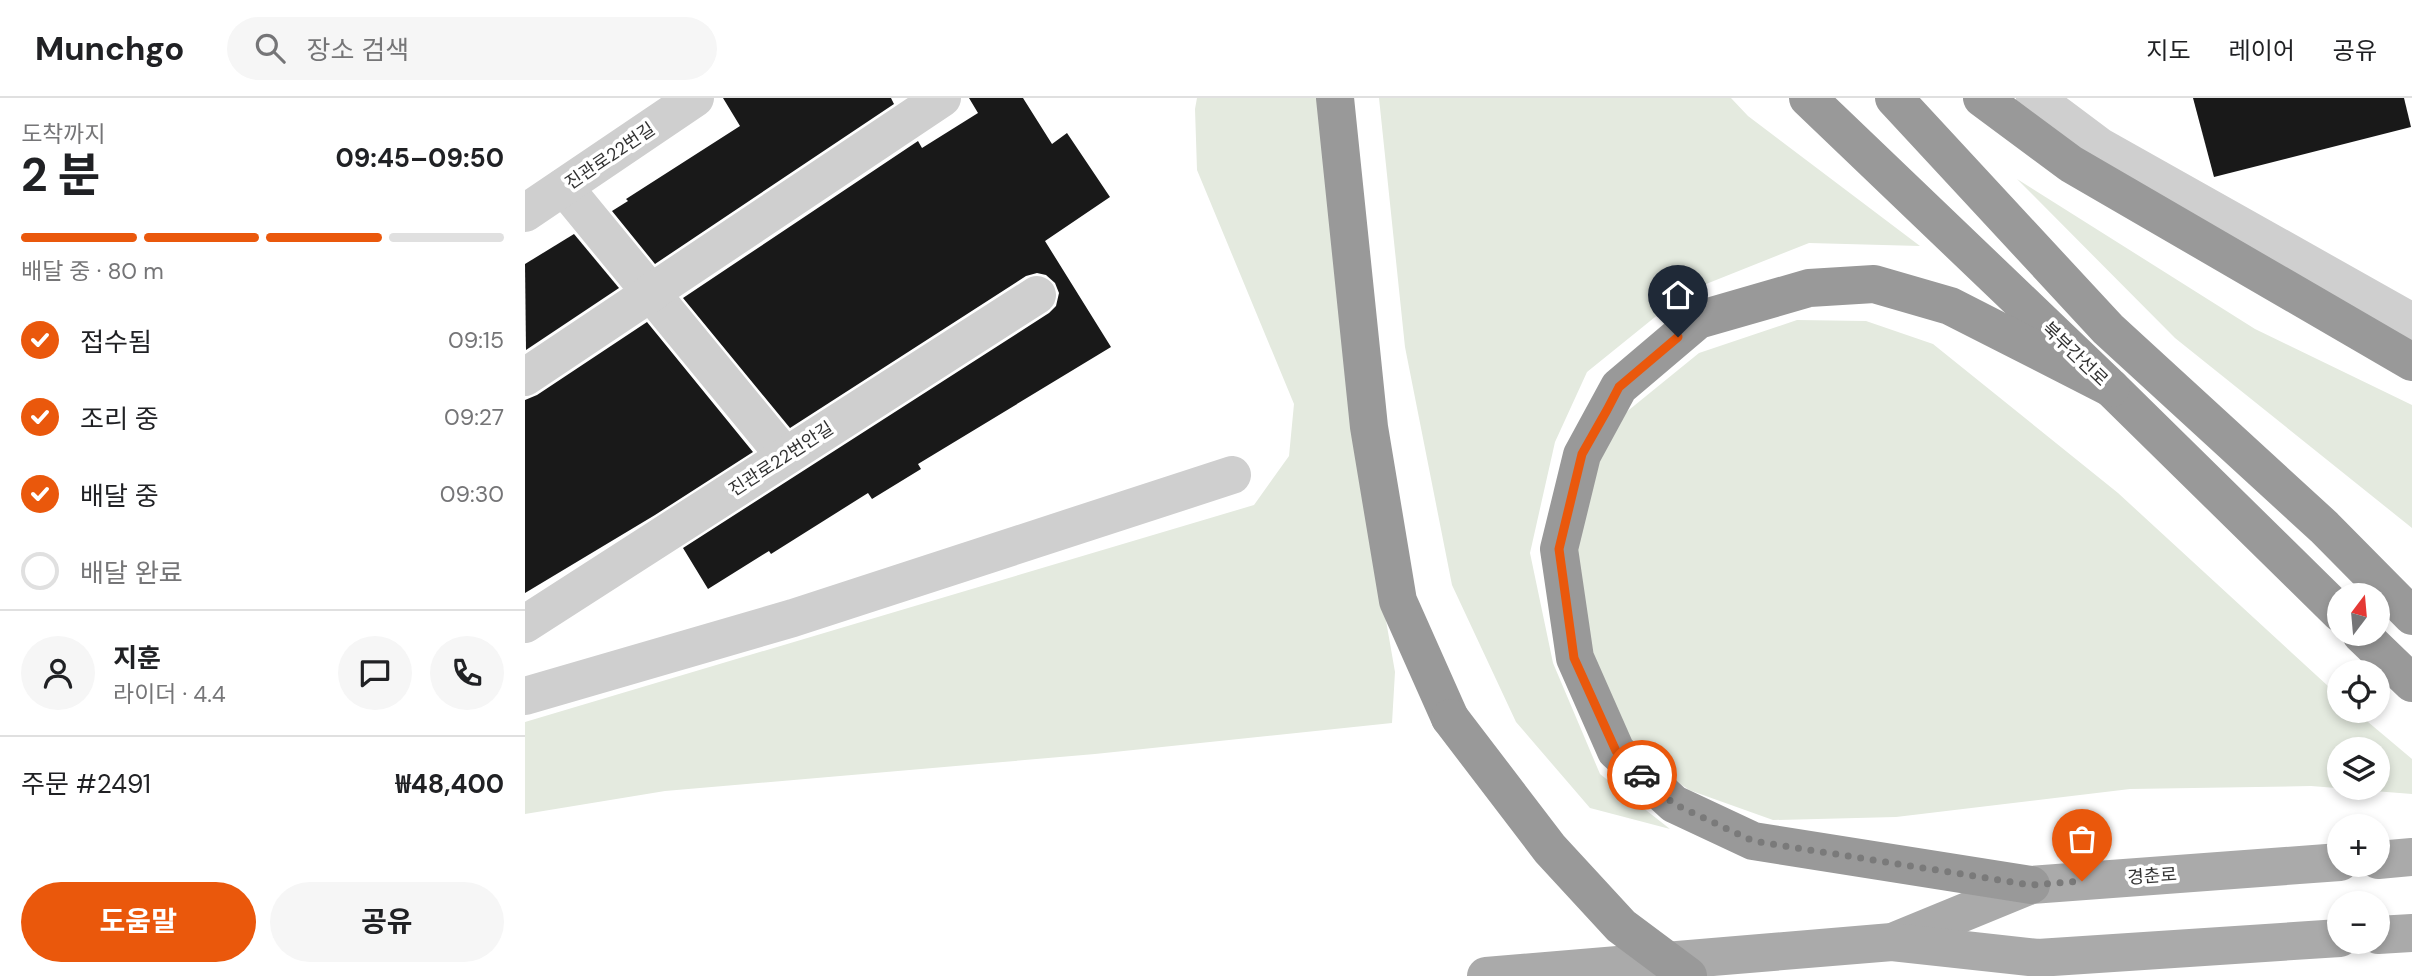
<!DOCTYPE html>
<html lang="ko">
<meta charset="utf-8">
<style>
:root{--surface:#fff;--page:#f6f6f6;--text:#202124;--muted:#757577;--line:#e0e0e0;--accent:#ea580c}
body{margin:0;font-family:"DM Sans","Noto Sans KR",sans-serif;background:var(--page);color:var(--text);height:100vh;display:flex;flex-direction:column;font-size:26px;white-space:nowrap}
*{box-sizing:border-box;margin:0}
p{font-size:23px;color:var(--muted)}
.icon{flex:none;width:38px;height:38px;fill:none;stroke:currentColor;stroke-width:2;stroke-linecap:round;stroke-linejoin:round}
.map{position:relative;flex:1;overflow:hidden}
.details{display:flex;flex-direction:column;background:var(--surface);width:525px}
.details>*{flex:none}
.needle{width:46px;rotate:16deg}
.controls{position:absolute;left:1802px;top:485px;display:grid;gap:14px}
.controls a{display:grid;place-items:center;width:63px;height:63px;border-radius:50%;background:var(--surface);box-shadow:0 4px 10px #0003;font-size:35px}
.pin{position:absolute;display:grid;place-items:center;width:60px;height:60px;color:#fff;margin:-72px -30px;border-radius:50% 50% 50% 0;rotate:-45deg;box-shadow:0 0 7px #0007}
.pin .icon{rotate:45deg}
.courier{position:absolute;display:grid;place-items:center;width:70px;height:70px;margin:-35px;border:5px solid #ea580c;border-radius:50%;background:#fff;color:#222;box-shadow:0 2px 9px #0007}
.summary em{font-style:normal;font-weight:700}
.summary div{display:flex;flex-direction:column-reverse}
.summary{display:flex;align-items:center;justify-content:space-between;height:119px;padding:0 21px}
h1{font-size:46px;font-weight:700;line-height:52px}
.bar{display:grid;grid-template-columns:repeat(4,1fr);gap:10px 7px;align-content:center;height:84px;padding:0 21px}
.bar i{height:9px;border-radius:5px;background:var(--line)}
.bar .current{background:var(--accent)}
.bar p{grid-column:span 4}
.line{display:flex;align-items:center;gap:18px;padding:0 21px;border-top:2px solid var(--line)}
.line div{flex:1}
.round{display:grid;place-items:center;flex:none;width:74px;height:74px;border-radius:37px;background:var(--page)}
ol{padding:0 21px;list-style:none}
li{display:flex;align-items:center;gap:21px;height:77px}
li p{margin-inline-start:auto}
li .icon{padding:7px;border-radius:50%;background:var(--accent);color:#fff;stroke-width:4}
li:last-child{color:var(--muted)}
li i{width:38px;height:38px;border:4px solid var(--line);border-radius:50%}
.cta{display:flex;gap:14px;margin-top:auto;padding:14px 21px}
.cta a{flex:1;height:80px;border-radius:42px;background:var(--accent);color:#fff;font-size:28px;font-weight:700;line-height:80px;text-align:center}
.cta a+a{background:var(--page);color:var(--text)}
header{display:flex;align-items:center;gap:42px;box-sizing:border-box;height:98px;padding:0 35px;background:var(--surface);border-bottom:2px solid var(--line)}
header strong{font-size:33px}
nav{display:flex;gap:38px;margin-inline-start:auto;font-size:24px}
.search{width:490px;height:63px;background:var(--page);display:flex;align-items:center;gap:18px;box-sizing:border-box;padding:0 24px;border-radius:38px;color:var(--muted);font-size:26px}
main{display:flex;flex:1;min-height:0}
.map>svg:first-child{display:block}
.green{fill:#e4eadf;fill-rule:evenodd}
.building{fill:#191919}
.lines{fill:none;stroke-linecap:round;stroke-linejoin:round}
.minor{stroke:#cfcfcf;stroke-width:38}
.major{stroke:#aaa;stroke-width:38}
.highway{stroke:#999;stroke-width:38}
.highway-bridge{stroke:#999;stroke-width:38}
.done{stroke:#7a7a7a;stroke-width:7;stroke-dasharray:0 12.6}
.route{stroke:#ea580c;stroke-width:9}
.labels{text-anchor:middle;stroke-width:7;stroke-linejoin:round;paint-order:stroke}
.street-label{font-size:18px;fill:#323232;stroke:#fff}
</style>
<header>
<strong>Munchgo</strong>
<div class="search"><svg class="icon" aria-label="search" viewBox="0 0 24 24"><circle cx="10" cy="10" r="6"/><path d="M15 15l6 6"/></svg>장소 검색</div>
<nav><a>지도</a><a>레이어</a><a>공유</a></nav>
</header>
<main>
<section class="details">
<div class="summary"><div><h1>2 분</h1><p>도착까지</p></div><em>09:45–09:50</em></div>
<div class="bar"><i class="current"></i><i class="current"></i><i class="current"></i><i></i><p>배달 중 · 80 m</p></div>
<ol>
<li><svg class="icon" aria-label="check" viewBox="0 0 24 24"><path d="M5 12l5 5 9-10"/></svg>접수됨<p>09:15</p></li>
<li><svg class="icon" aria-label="check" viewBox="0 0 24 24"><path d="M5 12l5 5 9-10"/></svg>조리 중<p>09:27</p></li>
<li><svg class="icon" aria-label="check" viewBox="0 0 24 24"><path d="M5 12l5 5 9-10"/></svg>배달 중<p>09:30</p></li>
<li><i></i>배달 완료</li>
</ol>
<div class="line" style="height:126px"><a class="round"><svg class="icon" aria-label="person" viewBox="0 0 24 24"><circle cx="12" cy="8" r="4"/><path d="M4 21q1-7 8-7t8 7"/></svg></a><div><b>지훈</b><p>라이더 · 4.4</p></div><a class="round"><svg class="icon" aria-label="chat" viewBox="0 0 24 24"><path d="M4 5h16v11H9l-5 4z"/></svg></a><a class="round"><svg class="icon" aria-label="phone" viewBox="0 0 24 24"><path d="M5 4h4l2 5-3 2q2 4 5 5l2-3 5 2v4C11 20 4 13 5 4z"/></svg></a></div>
<div class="line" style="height:91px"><div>주문 #2491</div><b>₩48,400</b></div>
<div class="cta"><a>도움말</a><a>공유</a></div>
</section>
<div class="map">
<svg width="1887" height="878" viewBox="0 0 1887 878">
<rect width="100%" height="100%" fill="#fff"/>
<!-- green -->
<g class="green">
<polygon points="672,0 796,0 848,448 870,574 867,625 570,656 140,693 0,716 0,624 729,407 764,358 769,306 672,72 670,11"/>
<polygon points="854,0 1206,0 1223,18 1395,148 1284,145 1161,194 1062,274 1030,344 1005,455 1028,565 1075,676 1145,731 1065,710 991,624 927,487 880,249"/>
<polygon points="1492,81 1730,231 1887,307 1887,430 1650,240"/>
<path d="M1272 222 1341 223 1408 246 1593 395 1815 599V612L1830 613 1887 661V696L1786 688 1605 691 1371 719 1248 722 1164 692 1095 643 1061 569 1047 472 1058 391 1094 320 1174 255ZM1815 651H1853V690H1815Z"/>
</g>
<!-- building -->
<g class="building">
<polygon points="198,0 366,0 369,6 130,166 87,113 103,103 101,101 215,28"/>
<polygon points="444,0 498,0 527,46 542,35 585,99 520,143 586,249 393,366 396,371 347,401 343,395 246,456 244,453 183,491 158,450 524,215 531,208 534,195 530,185 521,177 512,175 501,178 265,330 158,200 393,43 397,50 453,15"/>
<polygon points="1668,0 1879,0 1886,29 1689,79"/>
<polygon points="49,136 94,190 1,252 0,166"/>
<polygon points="122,224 228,354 130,417 0,495 0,302 12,297"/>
</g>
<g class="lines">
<!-- minor -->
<g class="minor">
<polyline points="1510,0 1574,48 1887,224"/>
<polyline points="39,89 260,358"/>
<polyline points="0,115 170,0"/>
<polyline points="0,279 417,0"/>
<polyline points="0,526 512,197"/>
<polyline points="0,598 268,520 707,377"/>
</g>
<!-- major -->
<g class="major">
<polyline points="1853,762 1887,759"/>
<polyline points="1853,837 1887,835"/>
<polyline points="1372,842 1506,787 1815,764"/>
<polyline points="961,878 1367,844 1513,860 1815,840"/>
</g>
<!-- highway -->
<g class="highway">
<polyline points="810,0 844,329 873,503 925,620"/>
<polyline points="1283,0 1586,290 1815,515"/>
<polyline points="1369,0 1583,231 1799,429 1887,518"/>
<polyline points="1457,0 1546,66 1887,264"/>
<polyline points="1836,536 1887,585"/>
<polyline points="1506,787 1228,743 1149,706 1091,653 1050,560 1034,451 1057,357 1094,289 1173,222 1284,190 1349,186 1425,208 1586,290"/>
</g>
<!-- highway-bridge -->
<polyline class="highway-bridge" points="925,620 1025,751 1096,828 1163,878"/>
</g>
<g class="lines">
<!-- done -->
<polyline class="done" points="1117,677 1149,706 1228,743 1506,787 1557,783"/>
<!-- route -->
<polyline class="route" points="1117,677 1091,653 1049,560 1034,451 1057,356 1082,312 1094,289 1153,239"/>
</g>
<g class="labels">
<!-- street labels -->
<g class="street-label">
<text transform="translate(85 58) rotate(-34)" y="6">진관로22번길</text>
<text transform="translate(1550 256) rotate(44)" y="6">북부간선로</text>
<text transform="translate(256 361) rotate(-33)" y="6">진관로22번안길</text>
<text transform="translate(1627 778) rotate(-4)" y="6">경춘로</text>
</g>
</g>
</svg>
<div class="controls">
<a><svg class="needle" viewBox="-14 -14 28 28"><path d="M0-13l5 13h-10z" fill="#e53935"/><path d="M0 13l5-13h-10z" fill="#757577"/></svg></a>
<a><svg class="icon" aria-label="locate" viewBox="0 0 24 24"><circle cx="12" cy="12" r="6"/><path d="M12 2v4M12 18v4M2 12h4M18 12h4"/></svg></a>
<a><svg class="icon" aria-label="layers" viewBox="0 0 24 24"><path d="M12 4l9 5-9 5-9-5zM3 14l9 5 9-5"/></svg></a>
<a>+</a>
<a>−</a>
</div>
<div class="pin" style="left:1557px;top:783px;background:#ea580c"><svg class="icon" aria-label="bag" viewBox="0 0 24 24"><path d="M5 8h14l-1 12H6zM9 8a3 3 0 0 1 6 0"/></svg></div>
<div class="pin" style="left:1153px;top:239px;background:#1f2937"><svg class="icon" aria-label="home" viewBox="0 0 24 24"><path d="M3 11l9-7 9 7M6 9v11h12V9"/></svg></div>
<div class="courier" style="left:1117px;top:677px"><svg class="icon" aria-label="car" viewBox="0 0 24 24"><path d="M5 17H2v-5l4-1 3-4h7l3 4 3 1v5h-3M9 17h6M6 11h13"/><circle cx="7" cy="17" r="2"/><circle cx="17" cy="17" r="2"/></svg></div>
</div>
</main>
